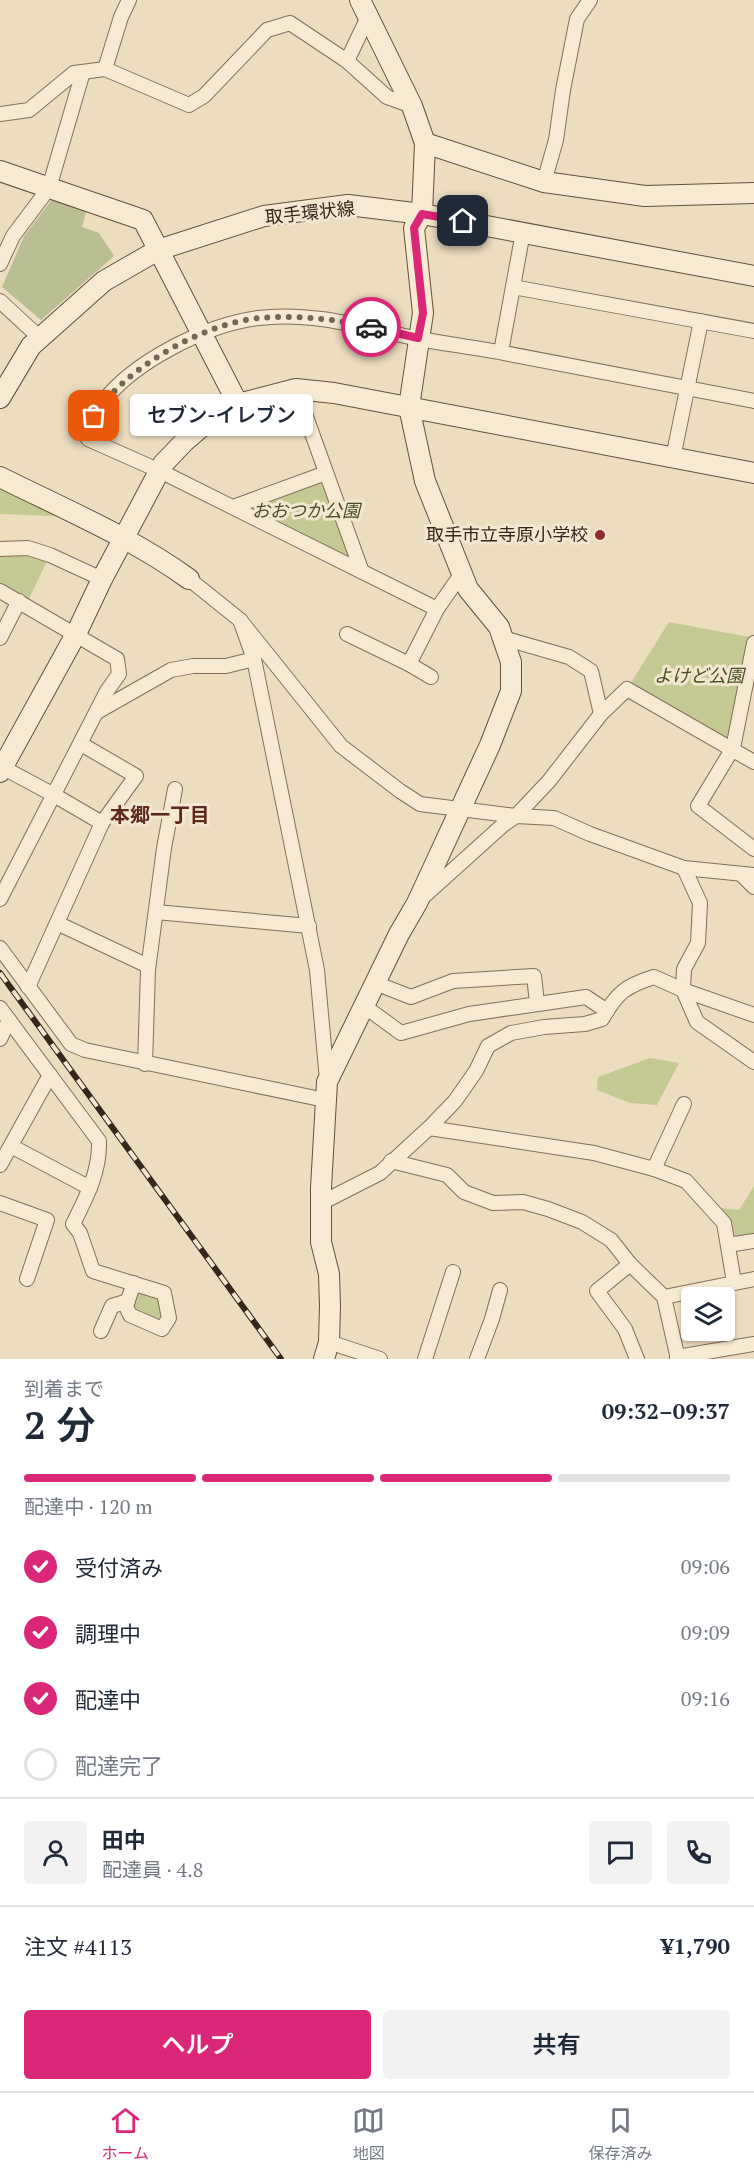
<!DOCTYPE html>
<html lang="ja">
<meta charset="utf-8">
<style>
:root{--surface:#fff;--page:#f2f2f3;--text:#1f2937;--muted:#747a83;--line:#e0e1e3;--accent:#db2777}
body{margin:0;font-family:"PT Serif","Noto Sans JP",serif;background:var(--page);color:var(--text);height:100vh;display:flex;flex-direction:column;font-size:22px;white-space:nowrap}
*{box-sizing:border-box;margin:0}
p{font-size:20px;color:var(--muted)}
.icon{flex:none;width:33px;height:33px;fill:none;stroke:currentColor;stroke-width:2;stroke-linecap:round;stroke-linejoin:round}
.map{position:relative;height:1359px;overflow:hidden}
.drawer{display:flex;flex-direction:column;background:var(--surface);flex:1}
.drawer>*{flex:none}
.buttons{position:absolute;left:681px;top:1287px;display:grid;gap:12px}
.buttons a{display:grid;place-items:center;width:54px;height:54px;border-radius:6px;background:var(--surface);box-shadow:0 2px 4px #0004;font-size:30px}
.pin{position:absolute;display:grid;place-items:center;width:51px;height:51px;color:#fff;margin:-26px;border-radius:12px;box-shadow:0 3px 9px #0006}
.courier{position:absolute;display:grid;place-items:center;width:60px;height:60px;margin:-30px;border:4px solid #db2777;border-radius:50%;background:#fff;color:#222;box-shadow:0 2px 8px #0007}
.bubble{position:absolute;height:42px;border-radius:6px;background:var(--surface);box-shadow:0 2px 4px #0004;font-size:20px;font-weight:600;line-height:42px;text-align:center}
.head em{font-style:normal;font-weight:600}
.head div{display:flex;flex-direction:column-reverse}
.head{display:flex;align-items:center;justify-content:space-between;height:102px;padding:0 24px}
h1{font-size:39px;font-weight:600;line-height:45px}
.bar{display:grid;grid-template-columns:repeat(4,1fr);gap:9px 6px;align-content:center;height:72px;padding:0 24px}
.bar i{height:8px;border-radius:4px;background:var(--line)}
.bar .selected{background:var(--accent)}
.bar p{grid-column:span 4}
.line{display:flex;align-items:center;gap:15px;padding:0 24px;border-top:2px solid var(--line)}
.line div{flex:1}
.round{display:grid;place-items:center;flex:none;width:63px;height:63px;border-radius:6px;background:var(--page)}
ol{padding:0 24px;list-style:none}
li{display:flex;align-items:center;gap:18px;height:66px}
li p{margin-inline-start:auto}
li .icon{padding:6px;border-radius:50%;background:var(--accent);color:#fff;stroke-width:4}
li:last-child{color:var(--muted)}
li i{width:33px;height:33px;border:3px solid var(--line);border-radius:50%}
.action{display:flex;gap:12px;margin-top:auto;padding:12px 24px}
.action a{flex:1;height:69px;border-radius:6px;background:var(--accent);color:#fff;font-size:24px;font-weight:600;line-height:69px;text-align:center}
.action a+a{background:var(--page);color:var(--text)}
.dock{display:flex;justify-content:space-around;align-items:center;height:84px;border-top:2px solid var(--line);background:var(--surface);font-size:16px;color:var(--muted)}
.dock a{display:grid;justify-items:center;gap:3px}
.dock .selected{color:var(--accent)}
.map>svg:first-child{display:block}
.green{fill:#c5c994}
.cemetery{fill:#babe93}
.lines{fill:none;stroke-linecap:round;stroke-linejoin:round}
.street-casing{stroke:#846e58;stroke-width:16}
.secondary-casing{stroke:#654f3c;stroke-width:22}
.street{stroke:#f7ead2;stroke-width:14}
.secondary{stroke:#f7ead2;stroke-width:20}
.rail-casing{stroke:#34271c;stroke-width:6}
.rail{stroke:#f3e7cf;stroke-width:4;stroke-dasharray:11;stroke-linecap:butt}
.done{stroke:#746755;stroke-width:6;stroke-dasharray:0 10.8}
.route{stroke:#db2777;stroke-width:8}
.poi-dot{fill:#902b30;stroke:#f3e7cf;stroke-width:2}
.labels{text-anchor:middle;stroke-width:6;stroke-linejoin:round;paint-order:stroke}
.street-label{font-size:18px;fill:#34271c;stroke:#f3e7cf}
.park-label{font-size:18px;font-style:italic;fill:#464f24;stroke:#f3e7cf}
.poi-label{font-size:18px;fill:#34271c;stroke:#f3e7cf;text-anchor:end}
.neighbourhood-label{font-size:20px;font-weight:bold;fill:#5f281e;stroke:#f3e7cf}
</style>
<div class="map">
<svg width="754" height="1359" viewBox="0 0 754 1359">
<rect width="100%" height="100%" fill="#ecddbf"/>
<!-- green -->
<g class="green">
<polygon points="325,473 362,572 233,507"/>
<polygon points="0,477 81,517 0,514"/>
<polygon points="0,549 50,555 26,605 0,591"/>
<polygon points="669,622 754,638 733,748 627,689"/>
<polygon points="650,1058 679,1063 657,1105 630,1103 597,1090 598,1077"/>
<polygon points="754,1186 754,1234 731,1237 699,1206 739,1210"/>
<polygon points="141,1291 159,1297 163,1316 158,1321 134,1309 135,1294"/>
</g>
<!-- cemetery -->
<polygon class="cemetery" points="54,197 88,205 82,227 99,233 114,256 41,320 2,287 24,236"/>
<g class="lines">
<defs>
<g id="street">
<polyline points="347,61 368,17"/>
<polyline points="105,69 121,17 129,0"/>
<polyline points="0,114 29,110 74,73 105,69 189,105 204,96 267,30 290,23 347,61 387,97 412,106"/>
<polyline points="544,182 556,140 563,90 577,19 590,0"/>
<polyline points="0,264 13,236 49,188 83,72"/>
<polyline points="514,285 513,287 754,331"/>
<polyline points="0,301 40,338"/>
<polyline points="501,352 523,232"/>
<polyline points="296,389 362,572"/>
<polyline points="673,458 701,321"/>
<polyline points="233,507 326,473"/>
<polyline points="0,549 28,548 50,555 102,579"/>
<polyline points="189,579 240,620 254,659 317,970 327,1080"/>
<polyline points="0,591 117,659 119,674 107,691 0,899"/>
<path d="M437 609 160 471 88 439 85 430C91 421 96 412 102 403 134 361 206 325 258 318 313 311 366 328 419 339 448 344 476 348 504 353 588 369 671 385 754 401"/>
<polyline points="240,620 341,746 400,791 420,804 516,816 549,781 601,714 627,689 754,762"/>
<polyline points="347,634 409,664 431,677"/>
<polyline points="0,638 19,601"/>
<polyline points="503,638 569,657 591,671 601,714"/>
<polyline points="754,643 733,748 698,806 754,849"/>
<polyline points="409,664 437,609 462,573"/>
<polyline points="97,712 171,670 193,666 226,666 254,659"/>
<polyline points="81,744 136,776 102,823"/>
<polyline points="0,766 54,795 102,823 28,987"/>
<polyline points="684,868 700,903 698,943 684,969 683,990 754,1015"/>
<polyline points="741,874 754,887"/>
<polyline points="423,897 503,825 516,816 554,818 590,834 684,868 754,875"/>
<polyline points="156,912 309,926"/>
<polyline points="57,923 148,966"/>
<polyline points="0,948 71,1044 85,1050 325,1100"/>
<polyline points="375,983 411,997 453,981 534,976 537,1003"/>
<polyline points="364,1006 401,1033 469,1014 586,997 607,1011"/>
<path d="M0 1008 99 1141C100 1172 86 1198 73 1224L80 1233 93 1271 164 1293 169 1318 162 1329 130 1315 126 1306 134 1283"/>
<polyline points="0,1039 9,1020"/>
<polyline points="145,1064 148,970 164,848 175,789"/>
<polyline points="429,1128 594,1153 654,1169 686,1181 724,1223 734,1282"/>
<polyline points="11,1146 90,1188"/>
<polyline points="391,1161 447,1175 464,1192 493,1203 523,1202 548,1209 582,1222 611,1240 630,1264 664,1297 678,1359"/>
<polyline points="0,1165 50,1075"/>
<polyline points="654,1169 684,1104"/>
<polyline points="0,1203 47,1220 27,1279"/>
<path d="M321 1203 380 1173 429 1128 455 1101 476 1071 488 1046 511 1033 544 1027 585 1024 602 1019C617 993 625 986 654 977L683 990 697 1022 754 1062"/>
<polyline points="728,1245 754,1241"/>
<polyline points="630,1264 597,1291 625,1329 637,1359"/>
<polyline points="664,1297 754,1279"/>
<polyline points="101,1331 112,1306 128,1301"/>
<polyline points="329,1342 380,1359"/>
<polyline points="677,1357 754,1344"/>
<polyline points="425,1359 453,1272"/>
<polyline points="477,1359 492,1319 500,1290"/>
</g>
<g id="secondary">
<polyline points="360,0 412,106 425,143"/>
<polyline points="0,171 143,220 238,404"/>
<polyline points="0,398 31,346 104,281 158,250 264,216 348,205 422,214 754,276"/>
<path d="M0 477C64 509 131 537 189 579"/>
<polyline points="0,772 76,634 102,579 163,464 184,442 206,423 238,404 296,389 334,393 754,473"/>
<polyline points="324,1359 329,1342 330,1306 329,1274 321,1242 321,1188 327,1082 399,934 417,903 490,745 511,691 511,662 499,627 468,589 425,481 409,407 423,313 414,228 422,214 425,143 544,182 645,196 754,193"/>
</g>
</defs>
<!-- street casing -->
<use href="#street" class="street-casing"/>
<!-- secondary casing -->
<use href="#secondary" class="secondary-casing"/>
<!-- street -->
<use href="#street" class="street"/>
<!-- secondary -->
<use href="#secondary" class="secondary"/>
<defs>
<polyline id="rail" points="0,973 281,1359"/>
</defs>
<!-- rail casing -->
<use href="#rail" class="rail-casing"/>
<!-- rail -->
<use href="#rail" class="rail"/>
</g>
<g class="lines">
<!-- done -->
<path class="done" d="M94 416C125 368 203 323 260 318 297 315 335 319 371 327"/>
<!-- route -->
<polyline class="route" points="371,327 418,338 423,313 414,228 422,214 463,221"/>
</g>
<!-- markers -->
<circle class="poi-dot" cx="600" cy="535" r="6"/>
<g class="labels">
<!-- street labels -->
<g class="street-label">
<text transform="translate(310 213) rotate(-6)" y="6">取手環状線</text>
</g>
<!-- park labels -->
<g class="park-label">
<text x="306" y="517">おおつか公園</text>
<text x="699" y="682">よけど公園</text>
</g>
<!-- poi labels -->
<g class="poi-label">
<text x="588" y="541">取手市立寺原小学校</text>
</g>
<!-- neighbourhood labels -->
<g class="neighbourhood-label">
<text x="160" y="822">本郷一丁目</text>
</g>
</g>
</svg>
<div class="buttons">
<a><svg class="icon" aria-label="layers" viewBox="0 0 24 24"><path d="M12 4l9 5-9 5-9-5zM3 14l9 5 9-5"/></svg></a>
</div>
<div class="pin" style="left:94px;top:416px;background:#ea580c"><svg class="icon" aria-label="bag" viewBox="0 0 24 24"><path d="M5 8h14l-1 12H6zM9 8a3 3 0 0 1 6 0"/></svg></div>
<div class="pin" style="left:463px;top:221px;background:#1f2937"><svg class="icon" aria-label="home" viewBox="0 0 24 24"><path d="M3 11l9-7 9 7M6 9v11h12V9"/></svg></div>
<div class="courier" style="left:371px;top:327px"><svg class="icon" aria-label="car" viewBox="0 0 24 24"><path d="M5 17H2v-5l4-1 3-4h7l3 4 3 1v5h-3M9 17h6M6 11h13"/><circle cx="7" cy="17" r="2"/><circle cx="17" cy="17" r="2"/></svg></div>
<div class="bubble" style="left:130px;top:394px;width:183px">セブン-イレブン</div>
</div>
<section class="drawer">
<div class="head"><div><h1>2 分</h1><p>到着まで</p></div><em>09:32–09:37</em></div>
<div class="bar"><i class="selected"></i><i class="selected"></i><i class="selected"></i><i></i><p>配達中 · 120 m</p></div>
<ol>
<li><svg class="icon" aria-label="check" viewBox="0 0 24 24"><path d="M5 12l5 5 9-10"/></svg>受付済み<p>09:06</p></li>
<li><svg class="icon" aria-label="check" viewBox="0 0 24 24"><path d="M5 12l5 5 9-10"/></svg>調理中<p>09:09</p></li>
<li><svg class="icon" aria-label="check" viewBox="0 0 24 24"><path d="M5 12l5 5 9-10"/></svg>配達中<p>09:16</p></li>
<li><i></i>配達完了</li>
</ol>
<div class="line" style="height:108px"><a class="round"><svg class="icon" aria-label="person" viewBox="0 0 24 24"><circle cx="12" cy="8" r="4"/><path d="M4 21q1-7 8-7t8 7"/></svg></a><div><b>田中</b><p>配達員 · 4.8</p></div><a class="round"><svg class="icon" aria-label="chat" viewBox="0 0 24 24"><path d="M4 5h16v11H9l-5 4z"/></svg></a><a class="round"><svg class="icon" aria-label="phone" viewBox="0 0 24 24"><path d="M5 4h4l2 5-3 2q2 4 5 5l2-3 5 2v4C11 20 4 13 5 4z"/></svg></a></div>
<div class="line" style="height:78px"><div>注文 #4113</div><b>¥1,790</b></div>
<div class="action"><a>ヘルプ</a><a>共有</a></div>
</section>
<nav class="dock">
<a class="selected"><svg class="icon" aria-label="home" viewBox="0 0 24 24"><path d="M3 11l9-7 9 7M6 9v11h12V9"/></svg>ホーム</a>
<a><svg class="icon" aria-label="map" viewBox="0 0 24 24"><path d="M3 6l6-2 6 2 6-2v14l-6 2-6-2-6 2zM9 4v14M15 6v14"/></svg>地図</a>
<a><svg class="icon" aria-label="saved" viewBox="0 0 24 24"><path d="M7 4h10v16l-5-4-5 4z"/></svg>保存済み</a>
</nav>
